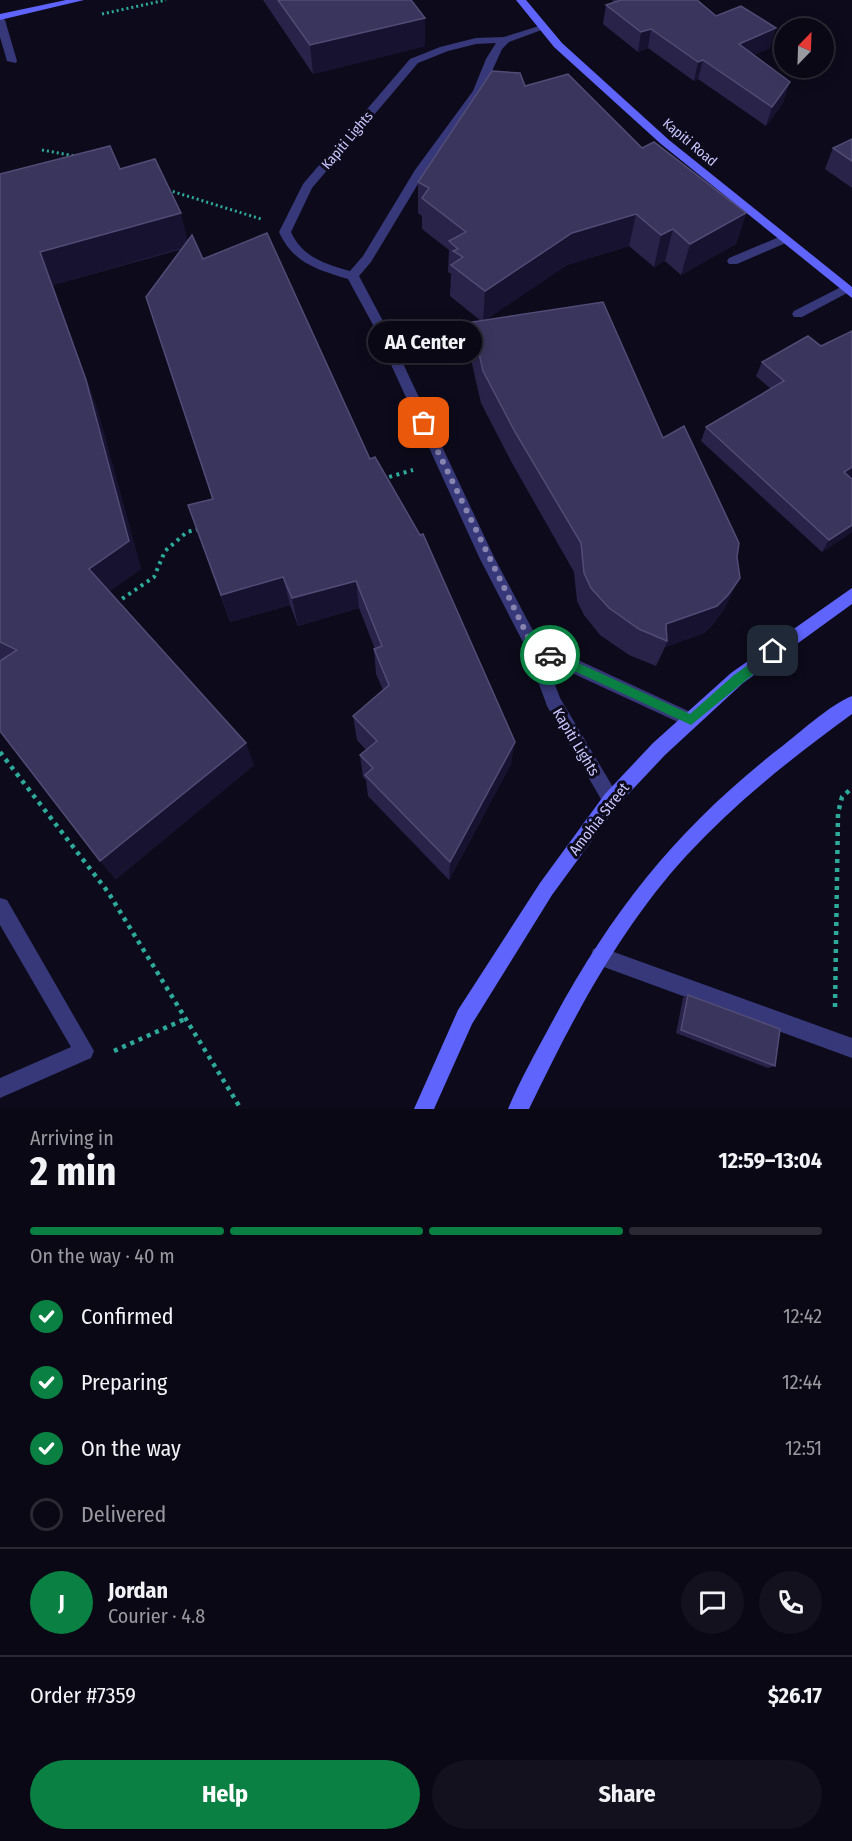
<!DOCTYPE html>
<meta charset="utf-8">
<style>
:root{--surface:#0a0814;--page:#13111d;--text:#f1f3f6;--muted:#999aa0;--line:#2a2934;--accent:#0b8043}
body{margin:0;font-family:"Fira Sans Condensed",sans-serif;background:var(--page);color:var(--text);height:100vh;display:flex;flex-direction:column;font-size:22px;white-space:nowrap}
*{box-sizing:border-box;margin:0}
p{font-size:20px;color:var(--muted)}
.icon{flex:none;width:33px;height:33px;fill:none;stroke:currentColor;stroke-width:2;stroke-linecap:round;stroke-linejoin:round}
.map{position:relative;height:1109px;overflow:hidden}
.sheet{display:flex;flex-direction:column;background:var(--surface);flex:1}
.sheet>*{flex:none}
.needle{width:39px;rotate:23deg}
.controls{position:absolute;left:774px;top:18px;display:grid;gap:12px}
.controls a{display:grid;place-items:center;width:60px;height:60px;border-radius:50%;background:var(--surface);box-shadow:0 3px 15px #0003,0 0 0 2px var(--line);font-size:30px}
.pin{position:absolute;display:grid;place-items:center;width:51px;height:51px;color:#fff;margin:-26px;border-radius:12px;box-shadow:0 3px 9px #0006}
.courier{position:absolute;display:grid;place-items:center;width:60px;height:60px;margin:-30px;border:4px solid #0b8043;border-radius:50%;background:#fff;color:#222;box-shadow:0 2px 8px #0007}
.bubble{position:absolute;height:42px;border-radius:21px;background:var(--surface);box-shadow:0 3px 15px #0003,0 0 0 2px var(--line);font-size:20px;font-weight:700;line-height:42px;text-align:center}
.summary em{font-style:normal;font-weight:700}
.summary div{display:flex;flex-direction:column-reverse}
.summary{display:flex;align-items:center;justify-content:space-between;height:102px;padding:0 30px}
h1{font-size:39px;font-weight:700;line-height:45px}
.bar{display:grid;grid-template-columns:repeat(4,1fr);gap:9px 6px;align-content:center;height:72px;padding:0 30px}
.bar i{height:8px;border-radius:4px;background:var(--line)}
.bar .current{background:var(--accent)}
.bar p{grid-column:span 4}
.line{display:flex;align-items:center;gap:15px;padding:0 30px;border-top:2px solid var(--line)}
.line div{flex:1}
.round{display:grid;place-items:center;flex:none;width:63px;height:63px;border-radius:32px;background:var(--page)}
ol{padding:0 30px;list-style:none}
li{display:flex;align-items:center;gap:18px;height:66px}
li p{margin-inline-start:auto}
li .icon{padding:6px;border-radius:50%;background:var(--accent);color:#fff;stroke-width:4}
li:last-child{color:var(--muted)}
li i{width:33px;height:33px;border:3px solid var(--line);border-radius:50%}
.cta{display:flex;gap:12px;margin-top:auto;padding:12px 30px}
.cta a{flex:1;height:69px;border-radius:36px;background:var(--accent);color:#fff;font-size:24px;font-weight:700;line-height:69px;text-align:center}
.cta a+a{background:var(--page);color:var(--text)}
.map>svg:first-child{display:block}
.lines{fill:none;stroke-linecap:round;stroke-linejoin:round}
.path-far2{stroke:#2eaa9b;stroke-width:3;stroke-dasharray:2 3;stroke-linecap:butt}
.path-far1{stroke:#2eaa9b;stroke-width:4;stroke-dasharray:3 4.5;stroke-linecap:butt}
.path{stroke:#2eaa9b;stroke-width:4.5;stroke-dasharray:4 5;stroke-linecap:butt}
.lane{fill:#373879;fill-rule:evenodd}
.secondary{fill:#5f64fc;fill-rule:evenodd}
.wall{fill:#29234a}
.shaded-wall{fill:#17122f}
.building{fill:#3a355d;stroke:#514c76;stroke-width:1.5}
.route{fill:#0b8043}
.done{stroke:#8785af;stroke-width:6;stroke-dasharray:0 10.8}
.labels{text-anchor:middle;stroke-width:6;stroke-linejoin:round;paint-order:stroke}
.far-street-label{font-size:14px;fill:#c9c6fe;stroke:#0d0b1b}
.street-label{font-size:15px;fill:#c9c6fe;stroke:#0d0b1b}
</style>
<div class="map">
<svg width="852" height="1109" viewBox="0 0 852 1109">
<rect width="100%" height="100%" fill="#0d0b1b"/>
<g class="lines">
<!-- path-far2 -->
<g class="path-far2">
<polyline points="102,14 166,0"/>
<polyline points="42,150 75,156"/>
<polyline points="168,190 261,219"/>
</g>
<!-- path-far1 -->
<g class="path-far1">
<polyline points="382,479 413,470"/>
<polyline points="116,603 154,577 165,551 187,532 202,528"/>
</g>
<!-- path -->
<g class="path">
<polyline points="0,752 108,892 241,1109"/>
<polyline points="835,1007 838,813 842,797 852,788"/>
<polyline points="114,1051 185,1019"/>
</g>
<!-- lane -->
<g class="lane">
<polygon points="0,17 5,20 17,61 16,63 7,61 0,37"/>
<path d="M539 26 547 28 509 42 502 49 483 91 424 174 371 262 359 276 384 323 494 557 539 642 697 715 699 720 697 725 691 728 546 661 560 698 617 794 620 800 617 806 611 808 605 806 547 706 526 648 480 559 372 323 348 279C318 270 293 263 279 232L303 184 410 59 440 47 476 38 504 37ZM496 43 486 59 473 91 415 170 363 256 350 271C325 264 302 257 291 232L312 188 418 63 448 51 476 44Z"/>
<polygon points="784,235 790,239 788,242 737,264 729,264 727,261 729,258"/>
<polygon points="845,285 851,289 849,292 802,317 794,317 792,314 794,311"/>
<polygon points="0,898 7,900 94,1051 91,1058 0,1098 0,1078 71,1047 0,925"/>
<polygon points="600,947 852,1038 852,1058 593,963 591,956 593,949"/>
</g>
<!-- secondary -->
<g class="secondary">
<polygon points="66,0 84,0 0,20 0,14"/>
<polygon points="516,0 526,0 562,43 669,140 852,287 852,298 661,144 554,47"/>
<polygon points="852,588 852,604 743,683 665,755 617,806 552,895 472,1024 434,1109 414,1109 458,1010 540,883 605,794 653,743 731,673"/>
<path d="M852 696V714C793 757 736 802 687 855 619 929 572 1020 529 1109H508C520 1080 536 1052 551 1024 614 907 680 825 785 744 804 729 830 705 852 696Z"/>
</g>
</g>
<!-- wall -->
<g class="wall">
<polygon points="263,0 411,0 425,18 425,46 313,74"/>
<polygon points="613,0 697,0 716,16 770,48 753,55 784,101 766,126 698,79 694,81 648,48 638,52 603,24 606,5 612,3"/>
<polygon points="525,86 642,148 746,213 736,244 681,275 665,261 654,267 629,246 567,265 485,320 726,606 714,623 704,633 665,647 656,666 629,655 600,635 584,615 577,601 574,572 512,463 481,403 470,355 472,322 481,321 450,296 451,274 448,272 449,250 422,229 422,216 418,213 418,182"/>
<polygon points="852,139 852,188 825,169 833,148"/>
<polygon points="120,169 188,240 370,459 511,764 449,880 368,796 366,780 363,777 360,755 366,750 357,740 353,716 383,690 376,674 374,649 375,649 359,608 298,626 290,605 230,622 188,505 212,499 146,297 182,249 53,285 98,412 141,569 109,591 254,765 116,879 100,861 2,660 0,659 0,174"/>
<polygon points="852,331 852,475 849,477 852,532 822,552 701,441 706,427 771,389 756,376 762,362 821,346"/>
<polygon points="688,995 775,1066 768,1068 676,1033 683,998"/>
</g>
<!-- shaded-wall -->
<g class="shaded-wall">
<polygon points="425,18 425,46 313,74 310,45"/>
<polygon points="776,28 770,48 733,64 739,44"/>
<polygon points="651,29 648,48 638,52 641,32"/>
<polygon points="703,60 698,79 694,81 698,62"/>
<polygon points="790,82 784,101 766,126 772,107"/>
<polygon points="181,213 189,246 53,285 98,412 141,569 103,596 89,569 40,252"/>
<polygon points="746,213 736,244 681,275 690,244"/>
<polygon points="636,214 629,246 567,265 483,322 485,291 572,233"/>
<polygon points="673,229 665,261 654,267 661,235"/>
<polygon points="852,467 852,475 837,485 844,472"/>
<polygon points="852,525 852,532 822,552 829,540"/>
<polygon points="283,577 290,605 230,622 221,595"/>
<polygon points="740,578 726,606 714,623 704,633 665,647 667,641 666,624"/>
<polygon points="356,581 359,608 298,626 292,598"/>
<polygon points="515,742 511,764 449,880 450,862"/>
<polygon points="246,743 254,765 116,879 100,861"/>
</g>
<!-- building -->
<g class="building">
<polygon points="278,0 411,0 425,18 310,45"/>
<polygon points="621,0 697,0 716,16 741,6 776,28 739,44 790,82 772,107 703,60 698,62 651,29 641,32 606,5"/>
<polygon points="492,71 520,73 525,86 568,74 642,148 654,142 746,213 690,244 673,229 661,235 636,214 572,233 485,291 451,265 463,257 453,251 458,249 449,241 466,232 422,198 429,188 418,182"/>
<polygon points="852,139 852,161 833,148"/>
<polygon points="110,146 120,169 155,159 181,213 40,252 86,380 129,541 89,569 246,743 100,861 0,731 0,661 17,650 0,642 0,174"/>
<polygon points="267,233 370,459 375,457 420,535 423,534 515,742 450,862 365,775 373,768 360,755 377,741 353,716 389,685 374,649 382,646 356,581 292,598 283,577 221,595 188,505 213,499 146,297 192,235 203,259"/>
<polygon points="603,302 663,438 684,426 739,543 737,557 740,578 728,595 717,606 666,624 667,641 639,629 609,608 591,588 584,573 581,543 515,432 483,371 472,322"/>
<polygon points="852,331 852,467 844,472 852,479 852,525 829,540 706,427 784,381 762,362 808,336 821,346"/>
<polygon points="688,995 780,1029 775,1066 681,1030"/>
</g>
<!-- route -->
<polygon class="route" points="773,647 778,651 777,655 691,725 546,658 545,655 550,650 554,652 690,714 734,675"/>
<g class="lines">
<!-- done -->
<polyline class="done" points="424,423 533,647 550,655"/>
</g>
<g class="labels">
<!-- far-street labels -->
<g class="far-street-label">
<text transform="translate(347 140) rotate(-50)" y="5">Kapiti Lights</text>
<text transform="translate(690 142) rotate(40)" y="5">Kapiti Road</text>
</g>
<!-- street labels -->
<g class="street-label">
<text transform="translate(576 742) rotate(59)" y="5">Kapiti Lights</text>
<text transform="translate(599 819) rotate(-52)" y="5">Amohia Street</text>
</g>
</g>
</svg>
<div class="controls">
<a><svg class="needle" viewBox="-14 -14 28 28"><path d="M0-13l5 13h-10z" fill="#e53935"/><path d="M0 13l5-13h-10z" fill="#999aa0"/></svg></a>
</div>
<div class="pin" style="left:424px;top:423px;background:#ea580c"><svg class="icon" aria-label="bag" viewBox="0 0 24 24"><path d="M5 8h14l-1 12H6zM9 8a3 3 0 0 1 6 0"/></svg></div>
<div class="pin" style="left:773px;top:651px;background:#1f2937"><svg class="icon" aria-label="home" viewBox="0 0 24 24"><path d="M3 11l9-7 9 7M6 9v11h12V9"/></svg></div>
<div class="courier" style="left:550px;top:655px"><svg class="icon" aria-label="car" viewBox="0 0 24 24"><path d="M5 17H2v-5l4-1 3-4h7l3 4 3 1v5h-3M9 17h6M6 11h13"/><circle cx="7" cy="17" r="2"/><circle cx="17" cy="17" r="2"/></svg></div>
<div class="bubble" style="left:368px;top:321px;width:114px">AA Center</div>
</div>
<section class="sheet">
<div class="summary"><div><h1>2 min</h1><p>Arriving in</p></div><em>12:59–13:04</em></div>
<div class="bar"><i class="current"></i><i class="current"></i><i class="current"></i><i></i><p>On the way · 40 m</p></div>
<ol>
<li><svg class="icon" aria-label="check" viewBox="0 0 24 24"><path d="M5 12l5 5 9-10"/></svg>Confirmed<p>12:42</p></li>
<li><svg class="icon" aria-label="check" viewBox="0 0 24 24"><path d="M5 12l5 5 9-10"/></svg>Preparing<p>12:44</p></li>
<li><svg class="icon" aria-label="check" viewBox="0 0 24 24"><path d="M5 12l5 5 9-10"/></svg>On the way<p>12:51</p></li>
<li><i></i>Delivered</li>
</ol>
<div class="line" style="height:108px"><b class="round" style="background:var(--accent);color:#fff">J</b><div><b>Jordan</b><p>Courier · 4.8</p></div><a class="round"><svg class="icon" aria-label="chat" viewBox="0 0 24 24"><path d="M4 5h16v11H9l-5 4z"/></svg></a><a class="round"><svg class="icon" aria-label="phone" viewBox="0 0 24 24"><path d="M5 4h4l2 5-3 2q2 4 5 5l2-3 5 2v4C11 20 4 13 5 4z"/></svg></a></div>
<div class="line" style="height:78px"><div>Order #7359</div><b>$26.17</b></div>
<div class="cta"><a>Help</a><a>Share</a></div>
</section>
